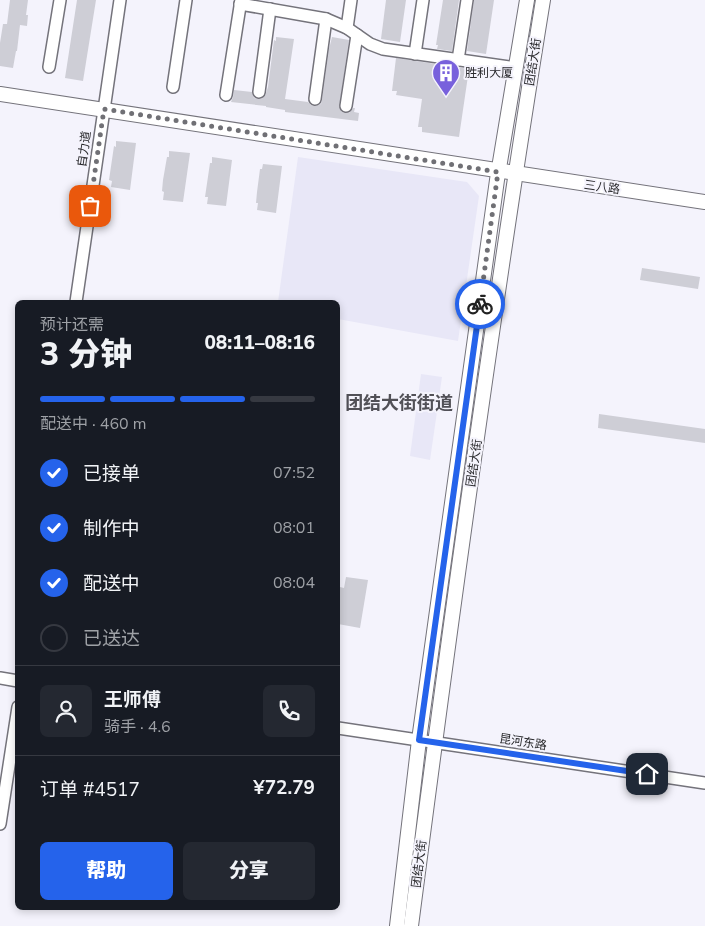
<!DOCTYPE html>
<html lang="zh">
<meta charset="utf-8">
<style>
:root{--surface:#171b24;--page:#242831;--text:#f1f3f6;--muted:#9ea1a6;--line:#363941;--accent:#2563eb}
body{margin:0;font-family:"Nunito Sans","Noto Sans SC",sans-serif;background:var(--page);color:var(--text);height:100vh;display:flex;flex-direction:column;font-size:19px;white-space:nowrap}
*{box-sizing:border-box;margin:0}
p{font-size:16px;color:var(--muted)}
.icon{flex:none;width:28px;height:28px;fill:none;stroke:currentColor;stroke-width:2;stroke-linecap:round;stroke-linejoin:round}
.map{position:relative;flex:1;overflow:hidden}
.side{position:absolute;left:15px;top:300px;width:325px;height:610px;display:flex;flex-direction:column;background:var(--surface);border-radius:8px;box-shadow:0 2px 8px #0003}
.side>*{flex:none}
.pin{position:absolute;display:grid;place-items:center;width:42px;height:42px;color:#fff;margin:-21px;border-radius:10px;box-shadow:0 2px 8px #0006}
.courier{position:absolute;display:grid;place-items:center;width:50px;height:50px;margin:-25px;border:4px solid #2563eb;border-radius:50%;background:#fff;color:#222;box-shadow:0 1px 6px #0007}
.summary em{font-style:normal;font-weight:800}
.summary div{display:flex;flex-direction:column-reverse}
.summary{display:flex;align-items:center;justify-content:space-between;height:85px;padding:0 25px}
h1{font-size:32px;font-weight:800;line-height:38px}
.bar{display:grid;grid-template-columns:repeat(4,1fr);gap:8px 5px;align-content:center;height:60px;padding:0 25px}
.bar i{height:6px;border-radius:4px;background:var(--line)}
.bar .current{background:var(--accent)}
.bar p{grid-column:span 4}
.line{display:flex;align-items:center;gap:12px;padding:0 25px;border-top:1px solid var(--line)}
.line div{flex:1}
.round{display:grid;place-items:center;flex:none;width:52px;height:52px;border-radius:8px;background:var(--page)}
ol{padding:0 25px;list-style:none}
li{display:flex;align-items:center;gap:15px;height:55px}
li p{margin-inline-start:auto}
li .icon{padding:5px;border-radius:50%;background:var(--accent);color:#fff;stroke-width:4}
li:last-child{color:var(--muted)}
li i{width:28px;height:28px;border:2px solid var(--line);border-radius:50%}
.button{display:flex;gap:10px;margin-top:auto;padding:10px 25px}
.button a{flex:1;height:58px;border-radius:8px;background:var(--accent);color:#fff;font-size:20px;font-weight:800;line-height:58px;text-align:center}
.button a+a{background:var(--page);color:var(--text)}
.map>svg:first-child{display:block}
.built{fill:#e8e7f7}
.building{fill:#ceced6}
.lines{fill:none;stroke-linecap:round;stroke-linejoin:round}
.minor-casing{stroke:#74737b;stroke-width:14}
.major-casing{stroke:#74737b;stroke-width:16}
.minor{stroke:#fff;stroke-width:11}
.major{stroke:#fff;stroke-width:14}
.done{stroke:#707075;stroke-width:5;stroke-dasharray:0 9}
.route{stroke:#2563eb;stroke-width:6}
.labels{text-anchor:middle;stroke-width:4;stroke-linejoin:round;paint-order:stroke}
.street-label{font-size:12px;fill:#29292c;stroke:#f4f3fc}
.poi-label{font-size:12px;fill:#29292c;stroke:#f4f3fc;text-anchor:start}
.district-label{font-size:18px;font-weight:bold;fill:#515057;stroke:#f4f3fc}
</style>
<div class="map">
<svg width="705" height="926" viewBox="0 0 705 926">
<rect width="100%" height="100%" fill="#f4f3fc"/>
<!-- built -->
<g class="built">
<polygon points="298,157 467,182 479,196 458,341 338,319 338,302 278,302"/>
<polygon points="421,374 442,377 430,460 410,456"/>
</g>
<!-- building -->
<g class="building">
<polygon points="10,0 28,0 26,15 28,15 27,26 20,25 17,51 16,51 13,68 0,66 0,43 3,24 7,24"/>
<polygon points="77,0 96,0 83,81 65,78"/>
<polygon points="386,0 406,0 400,42 381,39"/>
<polygon points="443,0 459,0 452,51 437,49 438,45 436,45"/>
<polygon points="474,0 494,0 486,54 467,51"/>
<polygon points="276,37 294,39 285,99 308,102 311,105 314,106 321,104 322,100 329,49 332,37 349,40 339,108 342,112 345,113 349,113 353,108 355,108 354,112 359,113 358,121 285,112 285,110 266,107 266,106 231,102 233,97 234,90 252,92 254,98 258,99 261,99 265,96 268,87 274,40 276,41"/>
<polygon points="396,58 469,69 459,137 422,132 422,127 418,127 422,99 396,95 397,91 392,91"/>
<polygon points="116,141 136,143 130,190 111,187 112,181 109,180 114,146 116,147"/>
<polygon points="169,151 190,153 183,202 163,200 164,192 162,191 163,180 167,157 169,157"/>
<polygon points="212,157 232,160 226,206 207,204 208,197 205,197 210,163 212,163"/>
<polygon points="263,164 282,166 276,213 257,210 258,203 256,203 257,192 260,169 262,169"/>
<polygon points="642,268 700,277 698,289 640,280"/>
<polygon points="599,414 705,429 705,443 598,428"/>
<polygon points="346,577 368,580 360,628 338,624 338,602 340,587 344,588"/>
</g>
<g class="lines">
<defs>
<g id="minor">
<polyline points="240,4 326,19 347,28 370,44 383,49 516,68"/>
<polyline points="347,28 351,0"/>
<polyline points="415,54 423,0"/>
<polyline points="458,60 467,0"/>
<polyline points="49,67 60,0"/>
<polyline points="173,87 186,0"/>
<polyline points="259,92 270,9"/>
<polyline points="226,95 241,0"/>
<polyline points="315,99 326,19"/>
<polyline points="346,106 357,35"/>
<polyline points="76,302 120,0"/>
<polyline points="0,678 18,681"/>
<polyline points="338,728 705,783"/>
<polyline points="0,824 18,707"/>
</g>
<g id="major">
<path d="M0 94C235 128 470 168 705 202"/>
<polyline points="397,926 419,740 497,180 527,0"/>
<path d="M411 926C451 617 493 308 543 0"/>
</g>
</defs>
<!-- minor casing -->
<use href="#minor" class="minor-casing"/>
<!-- major casing -->
<use href="#major" class="major-casing"/>
<!-- minor -->
<use href="#minor" class="minor"/>
<!-- major -->
<use href="#major" class="major"/>
</g>
<g class="lines">
<!-- done -->
<polyline class="done" points="90,206 104,109 498,172 480,304"/>
<!-- route -->
<polyline class="route" points="480,304 419,740 647,774"/>
</g>
<!-- icons -->
<defs>
<symbol id="building-pin" viewBox="-11 -11 22 30"><path d="M0 17L-7.5 6A9.5 9.5 0 1 1 7.5 6Z" fill="#7861dc" stroke="#f4f3fc"/><path d="M-4-6H4V6H1V3H-1V6H-4ZM-2.5-4.3h1.7v1.8h-1.7ZM.8-4.3h1.7v1.8H.8ZM-2.5-1h1.7V.8h-1.7ZM.8-1h1.7V.8H.8Z" fill="#fff"/></symbol>
</defs>
<g fill-rule="evenodd">
<use href="#building-pin" x="430" y="57" width="32" height="43"/>
</g>
<g class="labels">
<!-- street labels -->
<g class="street-label">
<text transform="translate(533 62) rotate(-81)" y="4">团结大街</text>
<text transform="translate(84 149) rotate(-82)" y="4">自力道</text>
<text transform="translate(602 187) rotate(8)" y="4">三八路</text>
<text transform="translate(474 463) rotate(-82)" y="4">团结大街</text>
<text transform="translate(523 742) rotate(9)" y="4">昆河东路</text>
<text transform="translate(419 864) rotate(-83)" y="4">团结大街</text>
</g>
<!-- poi labels -->
<g class="poi-label">
<text x="465" y="77">胜利大厦</text>
</g>
<!-- district labels -->
<g class="district-label">
<text x="399" y="409">团结大街街道</text>
</g>
</g>
</svg>
<div class="pin" style="left:90px;top:206px;background:#ea580c"><svg class="icon" aria-label="bag" viewBox="0 0 24 24"><path d="M5 8h14l-1 12H6zM9 8a3 3 0 0 1 6 0"/></svg></div>
<div class="pin" style="left:647px;top:774px;background:#1f2937"><svg class="icon" aria-label="home" viewBox="0 0 24 24"><path d="M3 11l9-7 9 7M6 9v11h12V9"/></svg></div>
<div class="courier" style="left:480px;top:304px"><svg class="icon" aria-label="bike" viewBox="0 0 24 24"><circle cx="6" cy="16" r="4"/><circle cx="18" cy="16" r="4"/><path d="M6 16l4-8h5l3 8M10 8l3 8H6M13 5h3"/></svg></div>
<section class="side">
<div class="summary"><div><h1>3 分钟</h1><p>预计还需</p></div><em>08:11–08:16</em></div>
<div class="bar"><i class="current"></i><i class="current"></i><i class="current"></i><i></i><p>配送中 · 460 m</p></div>
<ol>
<li><svg class="icon" aria-label="check" viewBox="0 0 24 24"><path d="M5 12l5 5 9-10"/></svg>已接单<p>07:52</p></li>
<li><svg class="icon" aria-label="check" viewBox="0 0 24 24"><path d="M5 12l5 5 9-10"/></svg>制作中<p>08:01</p></li>
<li><svg class="icon" aria-label="check" viewBox="0 0 24 24"><path d="M5 12l5 5 9-10"/></svg>配送中<p>08:04</p></li>
<li><i></i>已送达</li>
</ol>
<div class="line" style="height:90px"><a class="round"><svg class="icon" aria-label="person" viewBox="0 0 24 24"><circle cx="12" cy="8" r="4"/><path d="M4 21q1-7 8-7t8 7"/></svg></a><div><b>王师傅</b><p>骑手 · 4.6</p></div><a class="round"><svg class="icon" aria-label="phone" viewBox="0 0 24 24"><path d="M5 4h4l2 5-3 2q2 4 5 5l2-3 5 2v4C11 20 4 13 5 4z"/></svg></a></div>
<div class="line" style="height:65px"><div>订单 #4517</div><b>¥72.79</b></div>
<div class="button"><a>帮助</a><a>分享</a></div>
</section>
</div>
